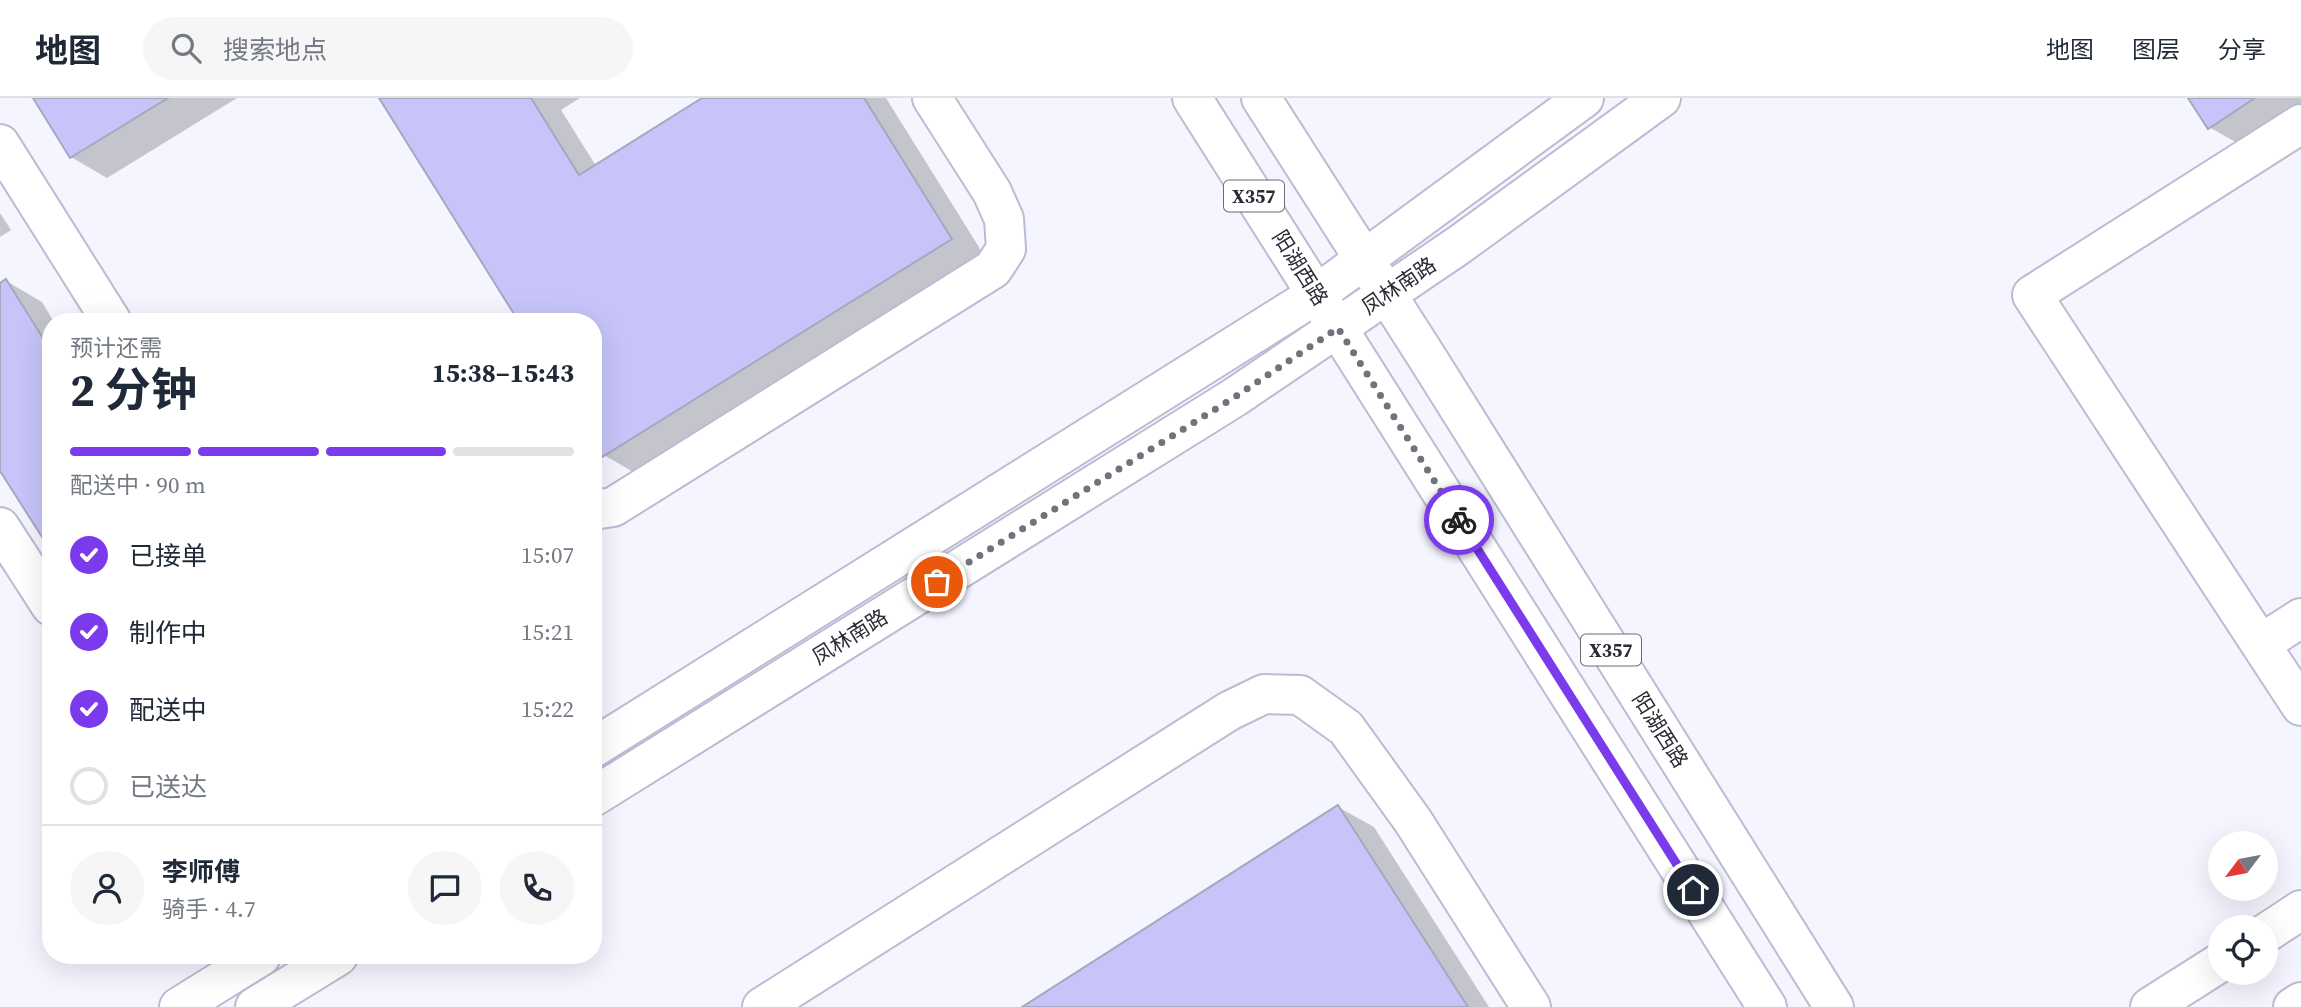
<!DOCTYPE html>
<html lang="zh">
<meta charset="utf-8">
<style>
:root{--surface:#fff;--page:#f6f6f7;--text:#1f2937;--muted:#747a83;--line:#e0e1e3;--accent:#7c3aed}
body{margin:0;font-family:"Source Serif 4","Noto Sans SC",serif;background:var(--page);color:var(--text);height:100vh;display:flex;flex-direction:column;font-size:26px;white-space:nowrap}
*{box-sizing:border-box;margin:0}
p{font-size:23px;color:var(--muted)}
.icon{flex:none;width:38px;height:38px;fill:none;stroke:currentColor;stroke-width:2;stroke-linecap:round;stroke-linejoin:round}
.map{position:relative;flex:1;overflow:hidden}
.details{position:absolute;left:42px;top:215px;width:560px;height:651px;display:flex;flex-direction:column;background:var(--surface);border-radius:28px;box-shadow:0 7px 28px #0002}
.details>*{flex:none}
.needle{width:46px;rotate:238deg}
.buttons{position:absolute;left:2208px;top:733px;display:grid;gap:14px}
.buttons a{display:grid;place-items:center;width:70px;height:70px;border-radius:50%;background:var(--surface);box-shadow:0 7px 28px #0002;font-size:35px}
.pin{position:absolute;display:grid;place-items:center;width:60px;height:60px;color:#fff;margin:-30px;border:4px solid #fff;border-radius:50%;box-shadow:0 2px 7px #0007}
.courier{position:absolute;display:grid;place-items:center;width:70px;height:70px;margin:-35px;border:5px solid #7c3aed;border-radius:50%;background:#fff;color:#222;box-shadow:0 2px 9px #0007}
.head em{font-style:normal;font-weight:700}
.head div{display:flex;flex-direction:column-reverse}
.head{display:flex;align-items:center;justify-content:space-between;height:119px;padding:0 28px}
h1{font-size:46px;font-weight:700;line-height:52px}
.bar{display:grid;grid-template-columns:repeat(4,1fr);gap:10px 7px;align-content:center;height:84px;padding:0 28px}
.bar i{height:9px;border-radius:5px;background:var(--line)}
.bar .on{background:var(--accent)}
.bar p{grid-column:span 4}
.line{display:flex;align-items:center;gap:18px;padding:0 28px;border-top:2px solid var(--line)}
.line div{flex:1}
.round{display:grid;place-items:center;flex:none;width:74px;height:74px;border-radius:37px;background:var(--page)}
ol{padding:0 28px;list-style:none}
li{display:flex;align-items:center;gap:21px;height:77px}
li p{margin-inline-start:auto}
li .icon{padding:7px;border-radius:50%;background:var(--accent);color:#fff;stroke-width:4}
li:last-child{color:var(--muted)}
li i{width:38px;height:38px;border:4px solid var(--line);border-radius:50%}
header{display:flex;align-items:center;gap:42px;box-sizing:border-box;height:98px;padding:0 35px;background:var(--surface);border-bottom:2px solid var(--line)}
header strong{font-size:33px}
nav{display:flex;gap:38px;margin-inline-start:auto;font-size:24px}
.search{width:490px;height:63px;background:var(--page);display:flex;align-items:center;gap:18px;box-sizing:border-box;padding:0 24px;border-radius:38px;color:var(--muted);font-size:26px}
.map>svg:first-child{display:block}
.shadow{fill:#0003}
.building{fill:#c6c4f8;stroke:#a7a7bf;stroke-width:2}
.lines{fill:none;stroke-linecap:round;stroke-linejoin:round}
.minor-casing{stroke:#bcbbd4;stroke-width:42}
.major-casing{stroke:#bcbbd4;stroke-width:42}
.minor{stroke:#fff;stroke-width:38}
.major{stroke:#fff;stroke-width:38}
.done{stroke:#72727c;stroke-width:7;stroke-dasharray:0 12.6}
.route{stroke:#7c3aed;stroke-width:9}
.labels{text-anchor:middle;stroke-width:5;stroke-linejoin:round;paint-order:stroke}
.shield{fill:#fff;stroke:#6b6b72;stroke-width:2}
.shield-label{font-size:19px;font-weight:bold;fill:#2c2b35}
.street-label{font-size:21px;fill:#2c2b35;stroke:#fff}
</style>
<header>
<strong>地图</strong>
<div class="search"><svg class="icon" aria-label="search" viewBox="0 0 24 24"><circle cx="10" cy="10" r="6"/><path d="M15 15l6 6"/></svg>搜索地点</div>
<nav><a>地图</a><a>图层</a><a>分享</a></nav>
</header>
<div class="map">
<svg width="2301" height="909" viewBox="0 0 2301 909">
<rect width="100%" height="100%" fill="#f5f5ff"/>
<!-- shadow -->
<g class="shadow">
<polygon points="35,0 237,0 107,80 71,59"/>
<polygon points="381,0 580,0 561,12 596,68 705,0 886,0 987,162 640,378 604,357 593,224 521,224"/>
<polygon points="2190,0 2301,0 2301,14 2246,50 2209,29"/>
<polygon points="0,115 11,132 0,139"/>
<polygon points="6,183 42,204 54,224 51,224 51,450 0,370 0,187"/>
<polygon points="1338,709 1374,729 1489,909 1025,909"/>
</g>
<!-- building -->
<g class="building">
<polygon points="33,0 168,0 70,60"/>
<polygon points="379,0 531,0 579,77 702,0 864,0 952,141 602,359 593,344 593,224 519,224"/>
<polygon points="2188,0 2255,0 2208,31"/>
<polygon points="6,181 51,253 51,453 0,373 0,185"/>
<polygon points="1338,707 1468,909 1022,909"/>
</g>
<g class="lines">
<defs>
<g id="minor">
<polyline points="2301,26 2032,197 2301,608"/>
<polyline points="0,46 112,224"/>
<polyline points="593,412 613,409 993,171 1006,151 1004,121 992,94 932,0"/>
<polyline points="0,429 51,508"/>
<polyline points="2262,545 2301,520"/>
<polyline points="2266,835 2301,812"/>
<polyline points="762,909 1229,613 1264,596 1300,597 1346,630 1413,723 1531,909"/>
<polyline points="2150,909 2221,864"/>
<polyline points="2293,909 2301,904"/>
</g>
<g id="major">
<polyline points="1192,0 1767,909"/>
<polyline points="1261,0 1428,261 1834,909"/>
<polyline points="593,650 1317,196 1584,0"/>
<polyline points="593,699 1235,299 1459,147 1661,0"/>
<polyline points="179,909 261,858"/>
<polyline points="255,909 338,858"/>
</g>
</defs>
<!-- minor casing -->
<use href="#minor" class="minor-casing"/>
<!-- major casing -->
<use href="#major" class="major-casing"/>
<!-- minor -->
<use href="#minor" class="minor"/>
<!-- major -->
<use href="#major" class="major"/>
</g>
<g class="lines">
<!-- done -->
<polyline class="done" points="937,484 1235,299 1338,230 1459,422"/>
<!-- route -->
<polyline class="route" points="1459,422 1693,792"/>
</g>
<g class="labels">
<!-- shield labels -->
<g class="shield">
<rect x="1224" y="82.5" width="60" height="31" rx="5"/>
<rect x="1581" y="536.5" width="60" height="31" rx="5"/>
</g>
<g class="shield-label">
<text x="1254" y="105">X357</text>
<text x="1611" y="559">X357</text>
</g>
<!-- street labels -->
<g class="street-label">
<text transform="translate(1300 170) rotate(58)" y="7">阳湖西路</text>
<text transform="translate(1399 188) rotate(-34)" y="7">凤林南路</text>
<text transform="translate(850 539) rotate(-32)" y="7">凤林南路</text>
<text transform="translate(1660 632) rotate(58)" y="7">阳湖西路</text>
</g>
</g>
</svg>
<div class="buttons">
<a><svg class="needle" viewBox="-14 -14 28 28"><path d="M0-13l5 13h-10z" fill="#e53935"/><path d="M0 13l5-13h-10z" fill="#747a83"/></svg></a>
<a><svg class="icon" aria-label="locate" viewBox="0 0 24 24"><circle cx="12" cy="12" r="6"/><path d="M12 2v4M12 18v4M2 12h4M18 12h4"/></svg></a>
</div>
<div class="pin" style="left:937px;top:484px;background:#ea580c"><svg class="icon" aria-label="bag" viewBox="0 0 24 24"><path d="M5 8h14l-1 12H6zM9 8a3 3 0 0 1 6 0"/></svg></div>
<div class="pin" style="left:1693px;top:792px;background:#1f2937"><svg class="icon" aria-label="home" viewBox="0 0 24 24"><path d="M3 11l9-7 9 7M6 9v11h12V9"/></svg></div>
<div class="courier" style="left:1459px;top:422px"><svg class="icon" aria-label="bike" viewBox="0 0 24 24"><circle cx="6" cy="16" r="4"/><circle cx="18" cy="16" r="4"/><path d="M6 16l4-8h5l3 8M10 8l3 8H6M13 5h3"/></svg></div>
<section class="details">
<div class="head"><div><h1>2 分钟</h1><p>预计还需</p></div><em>15:38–15:43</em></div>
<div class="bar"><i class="on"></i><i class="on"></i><i class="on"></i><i></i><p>配送中 · 90 m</p></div>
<ol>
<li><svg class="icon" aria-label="check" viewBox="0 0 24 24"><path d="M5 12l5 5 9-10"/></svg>已接单<p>15:07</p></li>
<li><svg class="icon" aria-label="check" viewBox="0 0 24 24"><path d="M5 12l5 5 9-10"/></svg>制作中<p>15:21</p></li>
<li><svg class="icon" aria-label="check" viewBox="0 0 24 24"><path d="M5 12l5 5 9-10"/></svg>配送中<p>15:22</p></li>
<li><i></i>已送达</li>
</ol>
<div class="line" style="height:126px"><a class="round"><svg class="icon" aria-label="person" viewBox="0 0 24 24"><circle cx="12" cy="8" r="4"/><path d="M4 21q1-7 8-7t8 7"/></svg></a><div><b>李师傅</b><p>骑手 · 4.7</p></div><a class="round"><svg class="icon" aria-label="chat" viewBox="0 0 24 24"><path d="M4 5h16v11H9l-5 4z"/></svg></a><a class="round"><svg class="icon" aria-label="phone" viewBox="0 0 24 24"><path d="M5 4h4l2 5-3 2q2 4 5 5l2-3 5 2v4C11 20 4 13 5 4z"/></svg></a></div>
</section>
</div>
